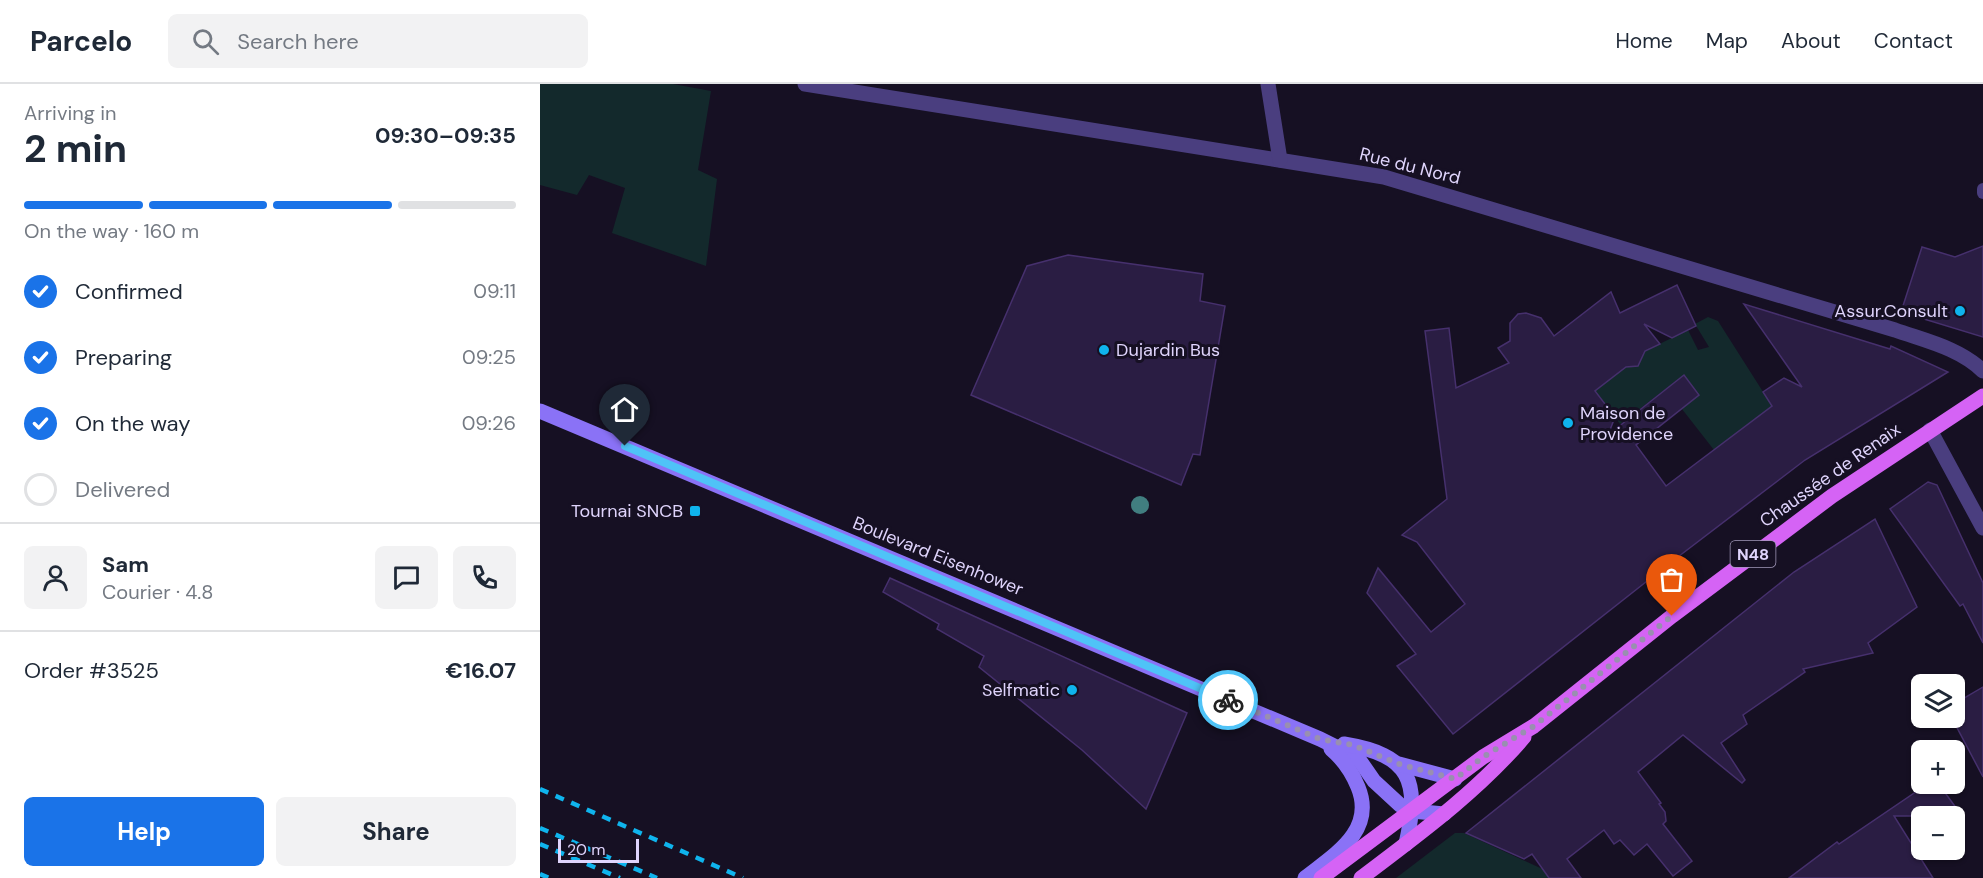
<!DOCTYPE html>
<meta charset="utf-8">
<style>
:root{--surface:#fff;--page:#f2f2f3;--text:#1f2937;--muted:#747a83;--line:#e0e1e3;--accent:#1a73e8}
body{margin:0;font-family:"DM Sans",sans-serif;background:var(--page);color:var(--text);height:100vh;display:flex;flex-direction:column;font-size:22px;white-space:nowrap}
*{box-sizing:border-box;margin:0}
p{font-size:20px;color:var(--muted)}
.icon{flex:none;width:33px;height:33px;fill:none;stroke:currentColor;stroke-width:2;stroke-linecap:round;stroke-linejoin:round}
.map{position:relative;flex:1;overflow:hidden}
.details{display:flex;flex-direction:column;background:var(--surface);width:540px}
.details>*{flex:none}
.fabs{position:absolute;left:1371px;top:590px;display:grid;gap:12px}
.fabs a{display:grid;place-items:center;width:54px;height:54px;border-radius:9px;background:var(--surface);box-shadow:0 2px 4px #0004;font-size:30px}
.scale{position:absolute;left:18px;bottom:15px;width:81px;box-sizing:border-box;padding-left:6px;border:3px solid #dfd4fc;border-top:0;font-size:16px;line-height:21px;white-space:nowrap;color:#dfd4fc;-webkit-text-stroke:4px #161023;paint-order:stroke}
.pin{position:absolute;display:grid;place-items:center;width:51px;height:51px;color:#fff;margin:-62px -26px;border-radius:50% 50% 50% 0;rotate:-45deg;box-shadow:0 0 6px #0007}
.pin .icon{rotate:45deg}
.courier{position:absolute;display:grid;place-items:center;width:60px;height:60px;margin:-30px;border:4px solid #4fc3f7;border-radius:50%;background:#fff;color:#222;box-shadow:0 2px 8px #0007}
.overview em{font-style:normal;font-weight:700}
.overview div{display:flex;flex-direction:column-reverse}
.overview{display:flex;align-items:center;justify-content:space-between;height:102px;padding:0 24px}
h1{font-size:39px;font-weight:700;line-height:45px}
.bar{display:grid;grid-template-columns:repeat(4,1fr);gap:9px 6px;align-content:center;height:72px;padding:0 24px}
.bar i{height:8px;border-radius:4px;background:var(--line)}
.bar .active{background:var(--accent)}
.bar p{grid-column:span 4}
.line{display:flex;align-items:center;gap:15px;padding:0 24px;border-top:2px solid var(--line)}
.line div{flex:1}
.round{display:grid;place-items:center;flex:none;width:63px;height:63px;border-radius:9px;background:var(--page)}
ol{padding:0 24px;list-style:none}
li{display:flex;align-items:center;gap:18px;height:66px}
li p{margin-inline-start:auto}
li .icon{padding:6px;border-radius:50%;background:var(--accent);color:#fff;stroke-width:4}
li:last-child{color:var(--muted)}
li i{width:33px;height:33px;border:3px solid var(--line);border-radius:50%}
.action{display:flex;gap:12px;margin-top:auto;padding:12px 24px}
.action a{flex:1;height:69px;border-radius:9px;background:var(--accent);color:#fff;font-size:24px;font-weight:700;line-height:69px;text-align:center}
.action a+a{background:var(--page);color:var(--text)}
header{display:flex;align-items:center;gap:36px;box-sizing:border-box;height:84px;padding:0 30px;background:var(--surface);border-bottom:2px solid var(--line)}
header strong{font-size:28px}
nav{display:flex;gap:33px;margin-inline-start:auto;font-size:21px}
.search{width:420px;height:54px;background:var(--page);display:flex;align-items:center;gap:15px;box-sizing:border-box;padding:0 21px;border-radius:9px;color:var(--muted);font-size:22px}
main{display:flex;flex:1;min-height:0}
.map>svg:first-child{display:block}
.green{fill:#13292c}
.building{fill:#2a1d43;stroke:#46306d;stroke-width:1.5}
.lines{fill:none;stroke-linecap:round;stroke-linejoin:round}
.lane{stroke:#4a3e7f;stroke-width:12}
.street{stroke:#4a3e7f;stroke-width:15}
.secondary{stroke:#8a72f6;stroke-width:15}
.primary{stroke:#d563f5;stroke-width:15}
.rail{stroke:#0fb4ed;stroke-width:4.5;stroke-dasharray:9 8;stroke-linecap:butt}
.tree{fill:#417e80}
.done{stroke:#998fb0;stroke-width:6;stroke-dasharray:0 10.8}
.route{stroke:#4fc3f7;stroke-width:8}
.poi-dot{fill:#0fb4ed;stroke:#161023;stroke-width:2}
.labels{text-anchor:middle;stroke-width:6;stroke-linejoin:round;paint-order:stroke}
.shield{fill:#161023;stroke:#a399bb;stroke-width:1.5}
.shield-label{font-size:16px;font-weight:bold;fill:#dfd4fc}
.street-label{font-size:18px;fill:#dfd4fc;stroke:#161023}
.poi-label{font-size:18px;fill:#dfd4fc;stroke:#161023;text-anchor:end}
</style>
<header>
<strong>Parcelo</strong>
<div class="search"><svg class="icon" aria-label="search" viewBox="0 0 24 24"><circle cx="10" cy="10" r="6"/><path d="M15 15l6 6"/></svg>Search here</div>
<nav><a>Home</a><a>Map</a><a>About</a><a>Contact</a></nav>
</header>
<main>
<section class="details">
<div class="overview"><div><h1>2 min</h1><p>Arriving in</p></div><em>09:30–09:35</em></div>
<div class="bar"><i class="active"></i><i class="active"></i><i class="active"></i><i></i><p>On the way · 160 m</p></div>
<ol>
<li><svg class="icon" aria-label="check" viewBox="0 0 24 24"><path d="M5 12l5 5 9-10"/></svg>Confirmed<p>09:11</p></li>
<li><svg class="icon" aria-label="check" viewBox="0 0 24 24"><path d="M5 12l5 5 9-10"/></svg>Preparing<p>09:25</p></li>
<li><svg class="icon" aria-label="check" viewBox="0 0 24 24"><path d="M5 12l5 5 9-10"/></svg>On the way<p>09:26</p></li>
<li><i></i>Delivered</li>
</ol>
<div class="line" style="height:108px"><a class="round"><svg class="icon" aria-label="person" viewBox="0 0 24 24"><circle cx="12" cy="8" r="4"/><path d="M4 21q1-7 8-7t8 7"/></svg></a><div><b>Sam</b><p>Courier · 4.8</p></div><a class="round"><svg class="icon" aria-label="chat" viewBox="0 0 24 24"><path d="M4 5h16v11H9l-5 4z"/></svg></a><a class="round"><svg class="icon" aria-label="phone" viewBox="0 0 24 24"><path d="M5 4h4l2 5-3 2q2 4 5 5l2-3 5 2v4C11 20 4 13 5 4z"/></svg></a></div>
<div class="line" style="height:78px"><div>Order #3525</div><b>€16.07</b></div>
<div class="action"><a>Help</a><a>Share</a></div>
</section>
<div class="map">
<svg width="1443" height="794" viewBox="0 0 1443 794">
<rect width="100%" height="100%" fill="#161023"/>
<!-- green -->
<g class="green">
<polygon points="0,0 133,0 171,7 158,86 177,95 166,182 72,149 85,104 49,91 37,111 0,101"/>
<polygon points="1168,233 1178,237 1232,322 1174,366 1142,325 1159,311 1144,291 1080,340 1055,307 1088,281 1099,280 1099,270 1148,246 1158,266 1169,263 1155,240"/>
<polygon points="915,749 924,749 1022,794 856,794"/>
</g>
<!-- building -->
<g class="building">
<polygon points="1443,162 1443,253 1361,228 1382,163 1415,173"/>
<polygon points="528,171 663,190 660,217 685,222 660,371 653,370 641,401 431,311 487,182"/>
<polygon points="1137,201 1156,242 1132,254 1104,240 1120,260 1105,267 1098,282 1086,283 1055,307 1075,333 1068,351 1144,291 1159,311 1096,361 1126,402 1232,322 1223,308 1244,294 1262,303 1204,220 1350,265 1351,262 1408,288 1265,376 1130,479 913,650 857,582 876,570 827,509 838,484 891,548 925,520 877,458 862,451 907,415 885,247 909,244 916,304 969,279 958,264 970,257 970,239 978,230 986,229 1001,234 1014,252 1071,208 1080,229"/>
<polygon points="1388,398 1397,401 1443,499 1443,559 1423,520 1420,522 1350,425"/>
<polygon points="1335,435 1377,523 1328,559 1333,569 1263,585 1265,588 1203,631 1207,640 1181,659 1205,696 1202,699 1143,651 1098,688 1121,719 1119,720 1125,728 1126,737 1123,740 1152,777 1133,792 1107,760 1094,771 1080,756 1074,760 1064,746 1027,775 1041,794 1009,794 992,770 984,775 926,749 1254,488"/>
<polygon points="350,494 647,629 606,725 542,666 439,583 444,572 397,545 399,540 343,508"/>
<polygon points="1443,603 1443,693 1414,638 1414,620"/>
<polygon points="1389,699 1398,699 1422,732 1354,732 1393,794 1249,794 1297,758 1299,760"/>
</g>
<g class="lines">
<!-- lane -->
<polyline class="lane" points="1443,105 1443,109"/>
<!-- street -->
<g class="street">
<path d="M265 0 844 93 1355 246C1386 257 1419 264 1443 287"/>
<polyline points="728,0 740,76"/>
<polyline points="1390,346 1443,444"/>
</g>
<!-- secondary -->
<g class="secondary">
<polyline points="0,327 780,655 818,674 834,697 860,721 872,727 904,730"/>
<path d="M804 660C871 671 880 697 866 760"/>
<polyline points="859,680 915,695"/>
<path d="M765 794C794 771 836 747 818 703 812 688 804 676 791 665"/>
</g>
<!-- primary -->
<g class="primary">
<polyline points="781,794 943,673 994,642 1132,532 1292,412 1443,312"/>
<path d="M821 794C879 750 937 708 984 653"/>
</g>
<!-- rail -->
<g class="rail">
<polyline points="0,705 203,794"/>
<polyline points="0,744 117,794"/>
<polyline points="0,760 80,794"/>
<polyline points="0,790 9,794"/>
</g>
</g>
<!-- trees -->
<circle class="tree" cx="600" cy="421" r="9"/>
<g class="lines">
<!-- done -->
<polyline class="done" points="688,616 780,655 813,661 859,680 915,695 943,673 994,642 1132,532"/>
<!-- route -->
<polyline class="route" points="85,362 688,616"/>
</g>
<!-- markers -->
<g class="poi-dot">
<circle cx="1420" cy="227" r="6"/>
<circle cx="564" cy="266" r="6"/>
<circle cx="1028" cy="339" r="6"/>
<rect x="149" y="421" width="12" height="12" rx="3"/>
<circle cx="532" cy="606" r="6"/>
</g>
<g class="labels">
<!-- shield labels -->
<rect class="shield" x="1190.5" y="457" width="45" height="26" rx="4.5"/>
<g class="shield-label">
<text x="1213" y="476">N48</text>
</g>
<!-- street labels -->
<g class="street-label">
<text transform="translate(870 82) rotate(14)" y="6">Rue du Nord</text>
<text transform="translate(1290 391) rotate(-35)" y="6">Chaussée de Renaix</text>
<text transform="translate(398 472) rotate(22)" y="6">Boulevard Eisenhower</text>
</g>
<!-- poi labels -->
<g class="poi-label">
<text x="1408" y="233">Assur.Consult</text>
<text x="576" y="272" text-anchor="start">Dujardin Bus</text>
<text x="1040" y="335" text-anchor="start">Maison de<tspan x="1040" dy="21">Providence</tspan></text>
<text x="143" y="433">Tournai SNCB</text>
<text x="520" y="612">Selfmatic</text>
</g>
</g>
</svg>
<div class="fabs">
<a><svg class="icon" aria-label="layers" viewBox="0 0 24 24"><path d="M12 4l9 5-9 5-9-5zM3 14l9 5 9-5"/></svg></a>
<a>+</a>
<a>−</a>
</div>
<div class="scale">20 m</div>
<div class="pin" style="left:1132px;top:532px;background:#ea580c"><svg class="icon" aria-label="bag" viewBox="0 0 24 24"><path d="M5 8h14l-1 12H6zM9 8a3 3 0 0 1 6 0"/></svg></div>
<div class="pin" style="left:85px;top:362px;background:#1f2937"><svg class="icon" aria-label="home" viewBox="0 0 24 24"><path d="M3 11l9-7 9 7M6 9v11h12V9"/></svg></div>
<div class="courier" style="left:688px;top:616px"><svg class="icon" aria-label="bike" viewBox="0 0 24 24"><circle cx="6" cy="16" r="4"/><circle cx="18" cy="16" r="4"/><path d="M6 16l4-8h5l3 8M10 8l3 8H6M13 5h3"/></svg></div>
</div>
</main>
